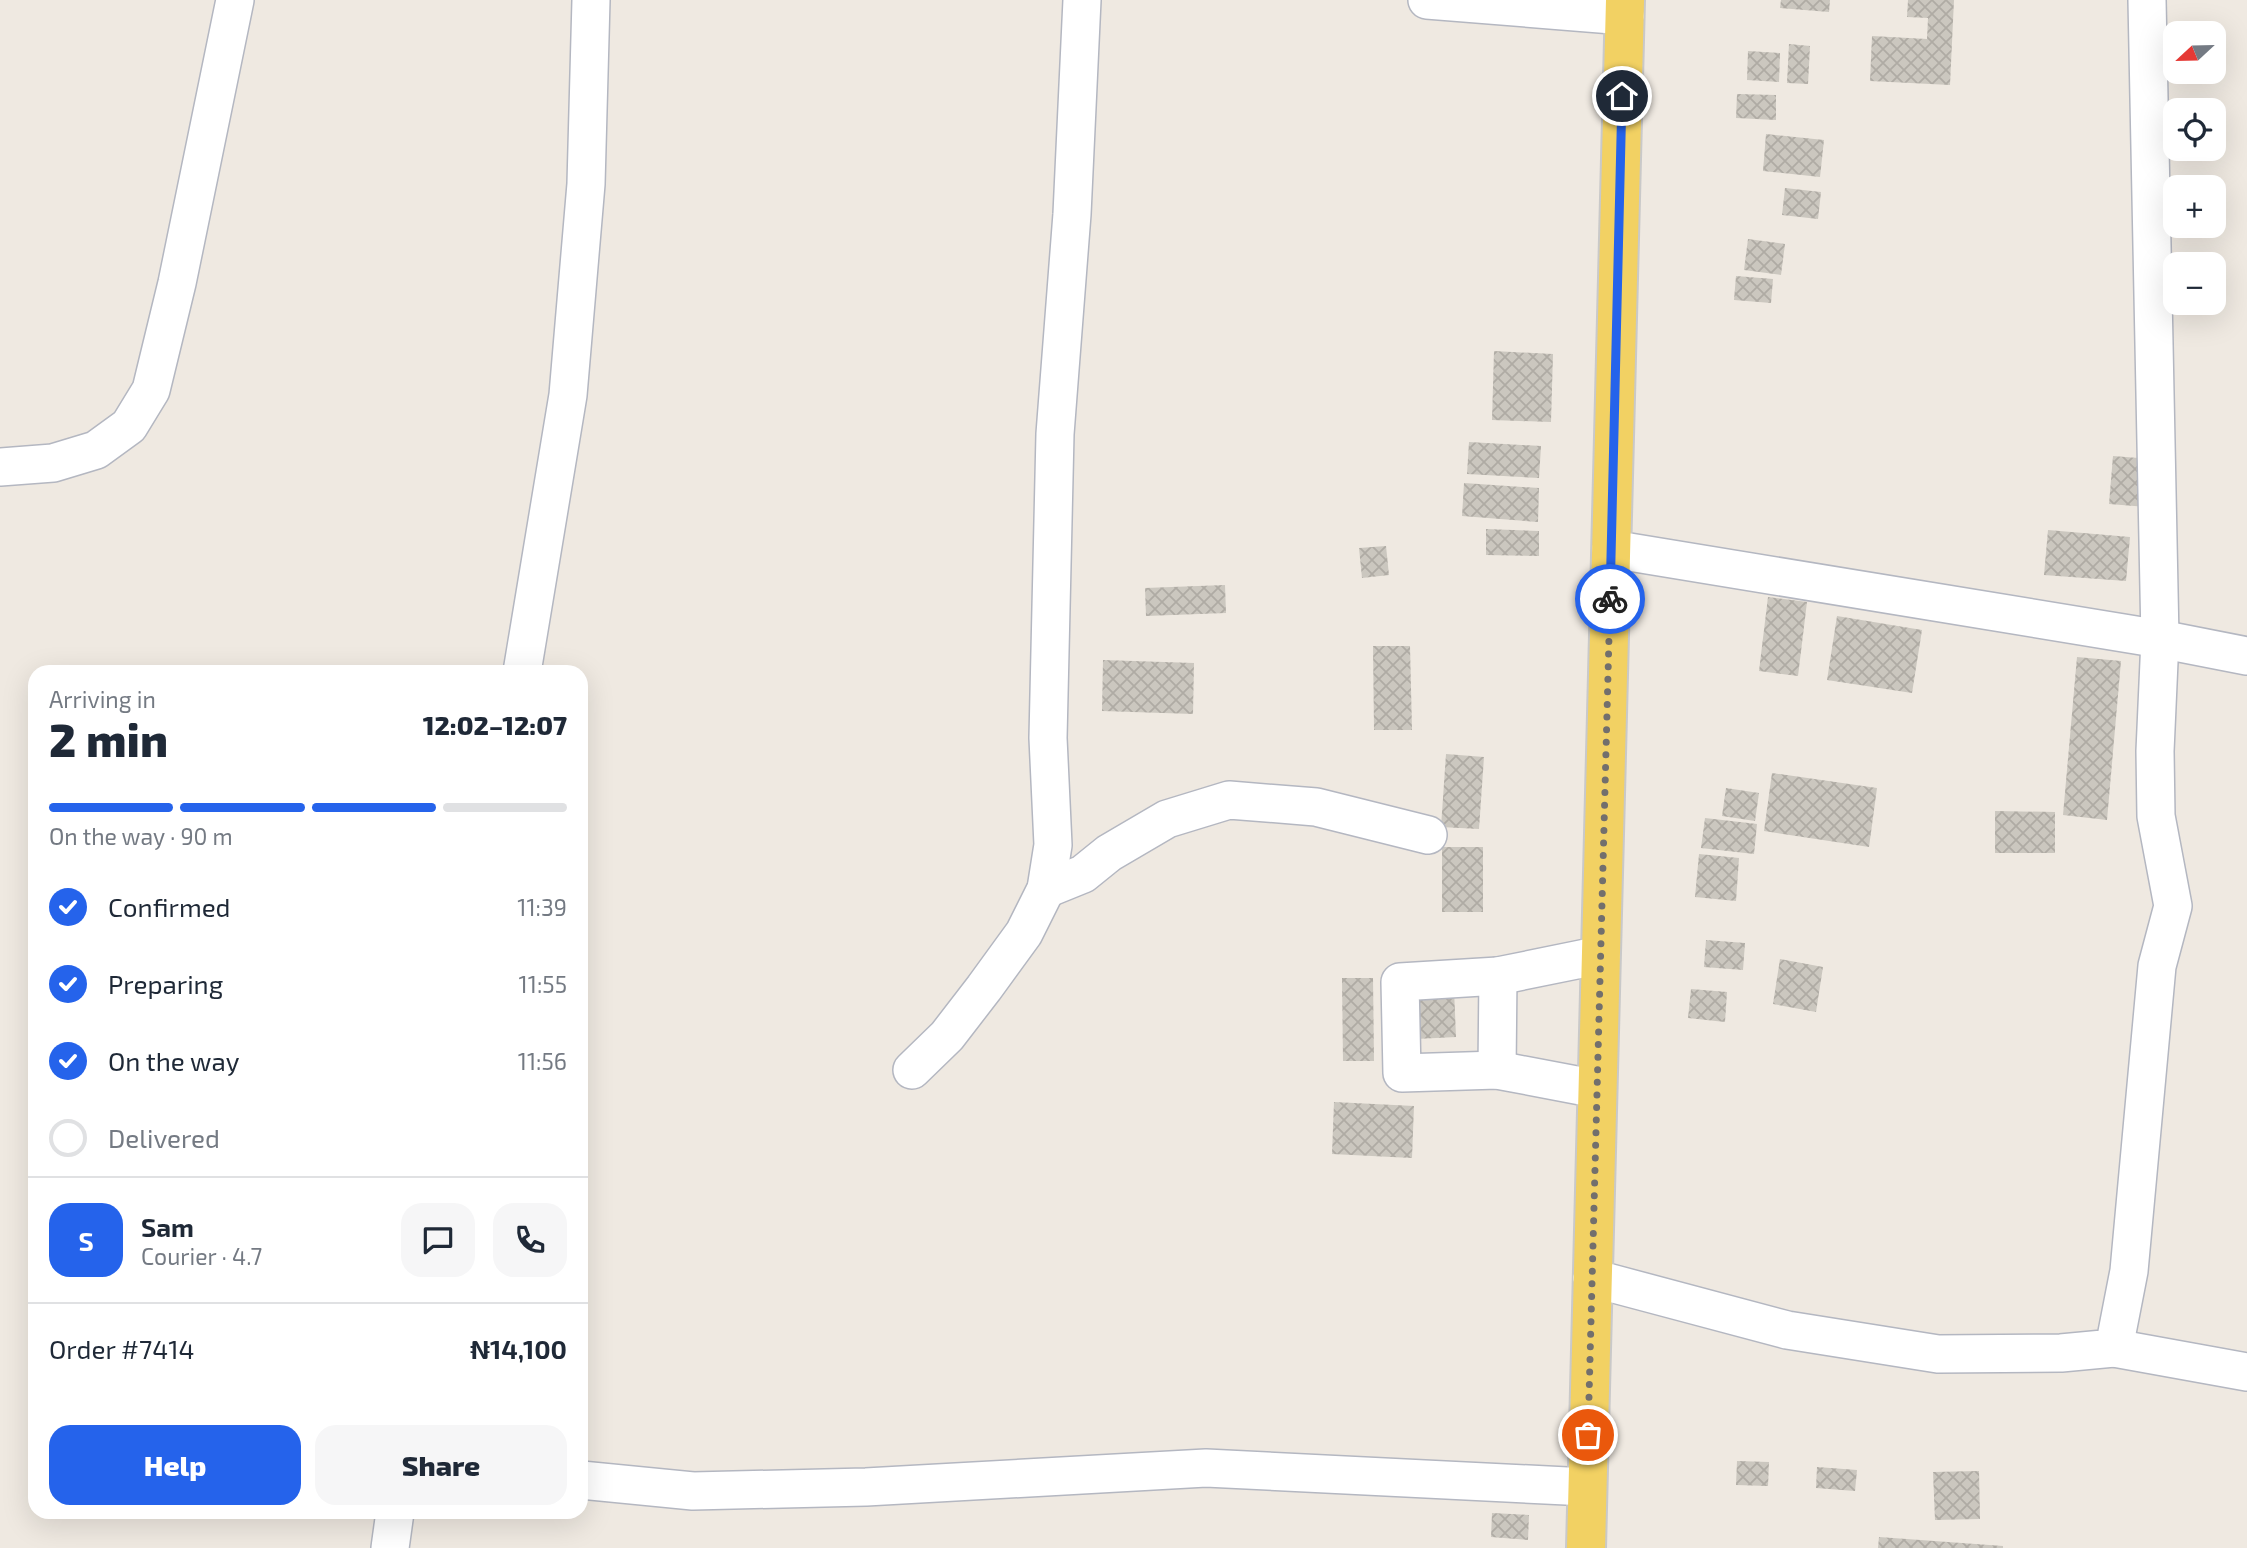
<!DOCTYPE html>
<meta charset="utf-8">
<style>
:root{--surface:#fff;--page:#f6f6f7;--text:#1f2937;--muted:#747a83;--line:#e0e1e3;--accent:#2563eb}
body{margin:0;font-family:"Exo 2",sans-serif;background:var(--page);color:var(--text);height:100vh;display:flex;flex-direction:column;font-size:26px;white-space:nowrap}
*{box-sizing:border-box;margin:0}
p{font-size:23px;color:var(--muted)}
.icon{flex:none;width:38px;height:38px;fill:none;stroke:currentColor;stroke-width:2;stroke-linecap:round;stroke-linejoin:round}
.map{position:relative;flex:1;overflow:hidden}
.sheet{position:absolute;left:28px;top:665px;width:560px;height:854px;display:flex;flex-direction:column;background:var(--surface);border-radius:21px;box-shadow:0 7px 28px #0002}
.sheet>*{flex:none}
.needle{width:46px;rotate:248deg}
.controls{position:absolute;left:2163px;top:21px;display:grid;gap:14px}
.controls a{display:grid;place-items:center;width:63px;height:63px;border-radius:14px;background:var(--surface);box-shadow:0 7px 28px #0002;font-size:35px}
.pin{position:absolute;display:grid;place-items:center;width:60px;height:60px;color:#fff;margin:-30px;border:4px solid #fff;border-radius:50%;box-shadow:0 2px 7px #0007}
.courier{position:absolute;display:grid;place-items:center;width:70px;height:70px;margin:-35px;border:5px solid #2563eb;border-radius:50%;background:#fff;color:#222;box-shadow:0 2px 9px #0007}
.headline em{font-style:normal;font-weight:800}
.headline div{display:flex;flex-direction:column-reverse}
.headline{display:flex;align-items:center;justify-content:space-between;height:119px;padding:0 21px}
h1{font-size:46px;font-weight:800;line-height:52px}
.bar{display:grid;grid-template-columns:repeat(4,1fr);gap:10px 7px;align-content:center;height:84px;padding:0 21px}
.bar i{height:9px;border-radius:5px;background:var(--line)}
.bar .active{background:var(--accent)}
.bar p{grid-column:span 4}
.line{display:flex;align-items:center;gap:18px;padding:0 21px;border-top:2px solid var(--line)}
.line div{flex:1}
.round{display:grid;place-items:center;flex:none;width:74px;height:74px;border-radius:21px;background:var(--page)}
ol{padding:0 21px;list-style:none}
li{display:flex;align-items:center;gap:21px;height:77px}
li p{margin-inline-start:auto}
li .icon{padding:7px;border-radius:50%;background:var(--accent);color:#fff;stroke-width:4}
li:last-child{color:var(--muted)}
li i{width:38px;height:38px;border:4px solid var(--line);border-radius:50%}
.primary-button{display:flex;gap:14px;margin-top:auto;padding:14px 21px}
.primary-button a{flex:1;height:80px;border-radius:21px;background:var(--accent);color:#fff;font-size:28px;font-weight:800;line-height:80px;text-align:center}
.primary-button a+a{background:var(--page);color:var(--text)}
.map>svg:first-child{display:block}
.building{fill:url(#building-cross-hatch)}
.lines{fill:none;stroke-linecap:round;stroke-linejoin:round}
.minor-casing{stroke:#b4b7c1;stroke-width:40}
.major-casing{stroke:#c9c9c9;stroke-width:42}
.minor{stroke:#fff;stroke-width:37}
.major{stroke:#f2d163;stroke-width:38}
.done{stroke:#726f6d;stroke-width:7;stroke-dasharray:0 12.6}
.route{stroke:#2563eb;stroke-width:9}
</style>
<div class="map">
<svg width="2247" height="1548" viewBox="0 0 2247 1548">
<defs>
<pattern id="building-cross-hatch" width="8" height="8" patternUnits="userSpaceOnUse" patternTransform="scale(1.75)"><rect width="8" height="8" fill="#cbc7bf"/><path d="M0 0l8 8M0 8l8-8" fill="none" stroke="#afaba4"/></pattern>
</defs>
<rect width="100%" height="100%" fill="#efe9e1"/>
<!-- building -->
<g class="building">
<polygon points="1781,0 1830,0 1829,12 1780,8"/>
<polygon points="1908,0 1954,0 1950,85 1870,81 1872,36 1927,39 1928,18 1907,17"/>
<polygon points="1789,44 1810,46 1808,84 1787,83"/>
<polygon points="1748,51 1780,53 1779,82 1747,80"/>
<polygon points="1737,94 1776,95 1776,120 1736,118"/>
<polygon points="1766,134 1824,140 1820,177 1763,171"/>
<polygon points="1785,188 1821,192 1818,219 1782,215"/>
<polygon points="1748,239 1785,244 1781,275 1744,270"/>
<polygon points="1736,276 1773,279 1771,303 1734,300"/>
<polygon points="1494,351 1553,354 1551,422 1492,420"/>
<polygon points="1469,442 1541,446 1539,478 1467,474"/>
<polygon points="2113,456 2151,459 2147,507 2109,504"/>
<polygon points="1464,483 1539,488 1538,522 1462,516"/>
<polygon points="1486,529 1539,531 1539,556 1486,555"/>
<polygon points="2048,530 2130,537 2126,581 2044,575"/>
<polygon points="1386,546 1389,575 1362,578 1359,548"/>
<polygon points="1225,585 1226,613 1146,616 1145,588"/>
<polygon points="1768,597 1807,602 1798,676 1759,671"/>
<polygon points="1837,616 1922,630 1912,693 1827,680"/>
<polygon points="1373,646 1410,646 1412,730 1374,730"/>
<polygon points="2077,657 2121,661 2107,820 2063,815"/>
<polygon points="1103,660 1194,663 1193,714 1102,711"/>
<polygon points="1446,754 1484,757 1479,829 1441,827"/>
<polygon points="1772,773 1877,788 1869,847 1764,831"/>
<polygon points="1726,788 1759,793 1755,821 1722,816"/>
<polygon points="1995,811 2055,812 2055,853 1995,853"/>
<polygon points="1705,818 1757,824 1754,854 1701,848"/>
<rect x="1442" y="847" width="41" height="65"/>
<polygon points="1699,854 1739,858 1736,901 1695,897"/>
<polygon points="1706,940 1745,943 1743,970 1704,967"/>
<polygon points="1780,959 1823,967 1816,1012 1773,1004"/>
<polygon points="1342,978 1373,978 1374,1061 1343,1061"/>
<polygon points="1454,989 1456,1037 1416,1039 1413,991"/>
<polygon points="1691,989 1727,992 1725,1022 1688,1018"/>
<polygon points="1334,1102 1414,1106 1412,1158 1332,1154"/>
<polygon points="1737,1461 1769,1462 1768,1486 1736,1485"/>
<polygon points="1817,1467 1857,1470 1855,1491 1816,1488"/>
<polygon points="1979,1471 1980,1519 1935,1520 1933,1472"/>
<polygon points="1492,1513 1529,1515 1528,1540 1491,1537"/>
<polygon points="1879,1537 2003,1546 2003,1548 1878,1548"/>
</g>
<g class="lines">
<defs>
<g id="minor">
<polyline points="1427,0 1625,16"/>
<polyline points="0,467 53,463 96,450 129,426 151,390 177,283 235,0"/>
<polyline points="1611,549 2160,639 2247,656"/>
<polyline points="522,672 568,395 586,184 591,0"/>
<polyline points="1046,889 1083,874 1109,853 1167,819 1229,800 1316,807 1428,835"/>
<polyline points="912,1070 947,1036 984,988 1024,933 1046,889 1053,845 1048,738 1055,434 1072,214 1082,0"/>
<polyline points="1497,1070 1498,976"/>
<polyline points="1597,1089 1497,1070 1402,1073 1400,982 1498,976 1601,955"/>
<polyline points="1592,1278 1787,1330 1938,1354 2061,1353 2114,1348 2129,1271 2157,966 2173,906 2156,816 2155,751 2160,639 2147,0"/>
<polyline points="2114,1348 2247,1372"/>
<polyline points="581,1480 693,1491 866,1487 1206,1468 1587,1487"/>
<polyline points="390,1548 395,1512"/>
</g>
<polyline id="major" points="1586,1548 1625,0"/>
</defs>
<!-- minor casing -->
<use href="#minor" class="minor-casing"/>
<!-- major casing -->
<use href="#major" class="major-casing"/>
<!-- minor -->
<use href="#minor" class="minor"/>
<!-- major -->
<use href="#major" class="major"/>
</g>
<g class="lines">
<!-- done -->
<polyline class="done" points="1588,1435 1610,599"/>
<!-- route -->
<polyline class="route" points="1610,599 1622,96"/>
</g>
</svg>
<div class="controls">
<a><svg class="needle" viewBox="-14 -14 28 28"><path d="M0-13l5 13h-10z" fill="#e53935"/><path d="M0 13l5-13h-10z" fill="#747a83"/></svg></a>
<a><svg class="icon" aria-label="locate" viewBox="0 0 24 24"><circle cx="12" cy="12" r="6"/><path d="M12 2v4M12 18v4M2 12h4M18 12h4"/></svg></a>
<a>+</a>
<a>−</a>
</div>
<div class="pin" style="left:1588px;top:1435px;background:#ea580c"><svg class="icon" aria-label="bag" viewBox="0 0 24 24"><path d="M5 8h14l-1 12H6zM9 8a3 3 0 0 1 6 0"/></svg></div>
<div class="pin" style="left:1622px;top:96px;background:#1f2937"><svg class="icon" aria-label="home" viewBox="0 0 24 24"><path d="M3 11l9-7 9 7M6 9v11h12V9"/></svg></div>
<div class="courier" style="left:1610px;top:599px"><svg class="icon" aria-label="bike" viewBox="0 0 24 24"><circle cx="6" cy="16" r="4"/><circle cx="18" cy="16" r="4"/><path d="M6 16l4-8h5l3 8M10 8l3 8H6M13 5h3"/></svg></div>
<section class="sheet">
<div class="headline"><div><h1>2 min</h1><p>Arriving in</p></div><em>12:02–12:07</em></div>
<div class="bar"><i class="active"></i><i class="active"></i><i class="active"></i><i></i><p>On the way · 90 m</p></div>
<ol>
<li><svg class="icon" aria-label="check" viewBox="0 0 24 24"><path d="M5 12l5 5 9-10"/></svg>Confirmed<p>11:39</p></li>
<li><svg class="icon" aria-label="check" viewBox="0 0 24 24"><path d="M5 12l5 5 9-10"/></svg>Preparing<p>11:55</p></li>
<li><svg class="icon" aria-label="check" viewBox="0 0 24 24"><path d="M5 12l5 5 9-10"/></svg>On the way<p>11:56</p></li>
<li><i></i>Delivered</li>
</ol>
<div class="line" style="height:126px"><b class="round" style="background:var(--accent);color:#fff">S</b><div><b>Sam</b><p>Courier · 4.7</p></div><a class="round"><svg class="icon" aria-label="chat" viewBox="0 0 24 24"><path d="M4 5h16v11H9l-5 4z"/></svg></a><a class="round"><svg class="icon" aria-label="phone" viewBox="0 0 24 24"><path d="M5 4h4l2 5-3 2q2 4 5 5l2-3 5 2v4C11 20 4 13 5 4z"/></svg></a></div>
<div class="line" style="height:91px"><div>Order #7414</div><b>₦14,100</b></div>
<div class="primary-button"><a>Help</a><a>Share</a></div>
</section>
</div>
